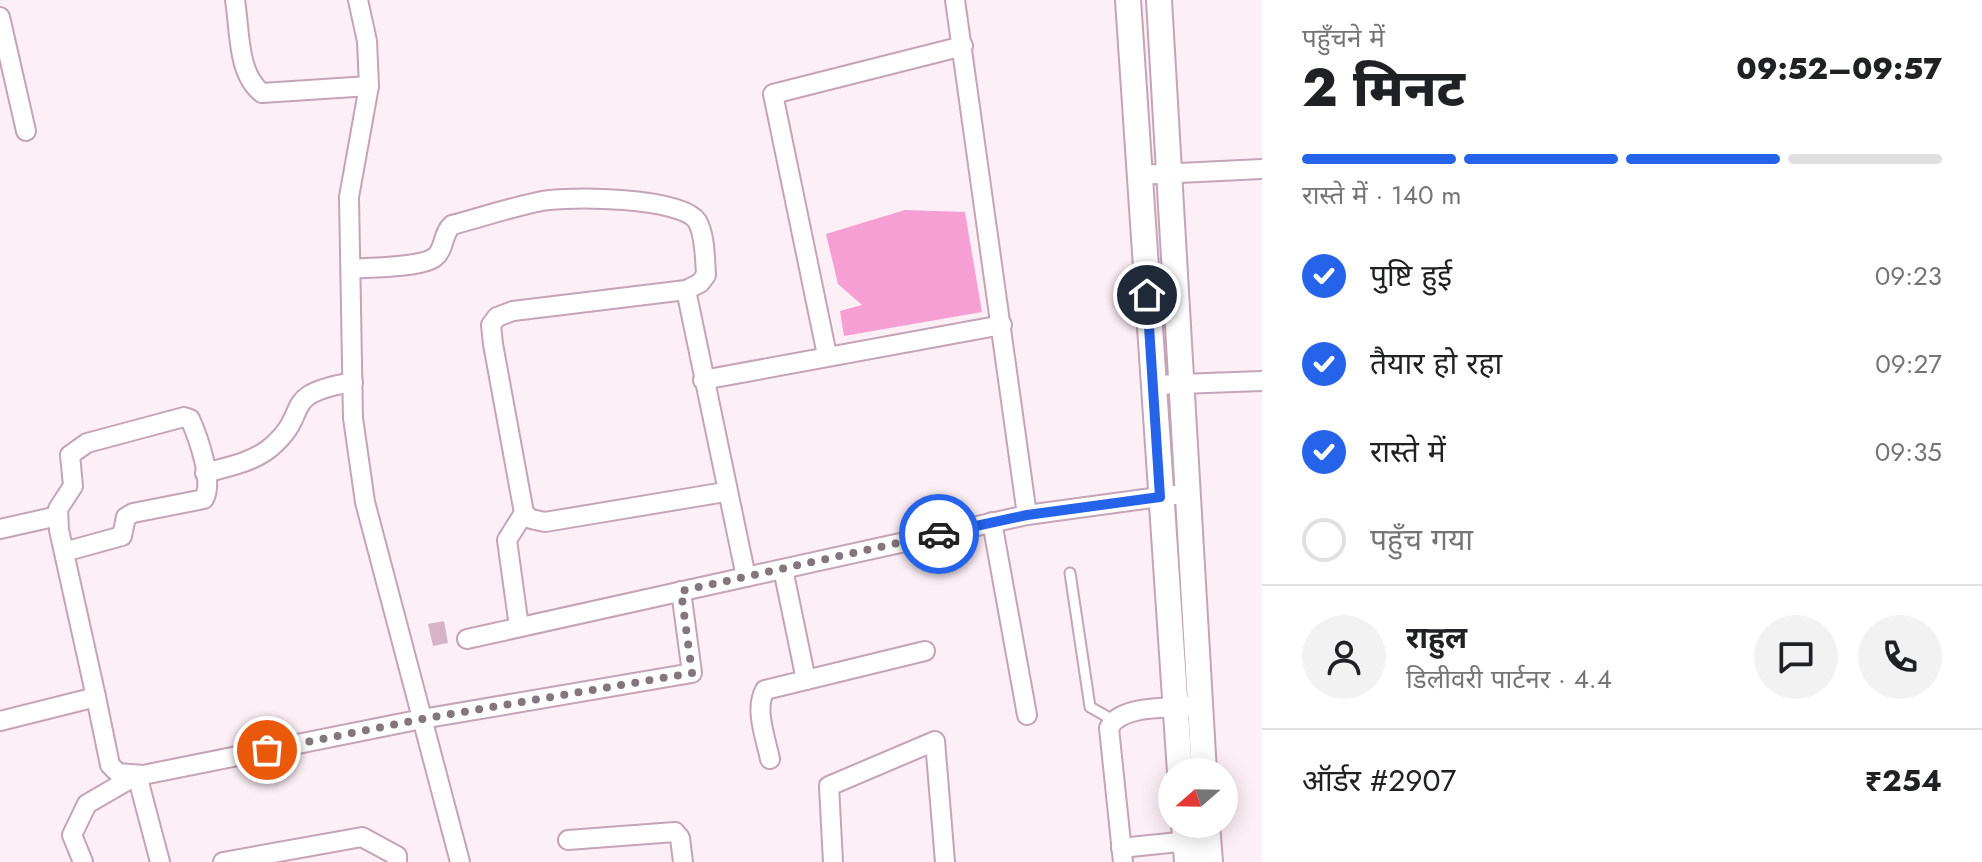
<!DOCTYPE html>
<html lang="hi">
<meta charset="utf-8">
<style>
:root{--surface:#fff;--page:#f2f2f2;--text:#202124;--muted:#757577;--line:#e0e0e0;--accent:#2563eb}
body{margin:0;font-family:Jost,"Noto Sans Devanagari",sans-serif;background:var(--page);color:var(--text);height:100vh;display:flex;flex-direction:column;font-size:30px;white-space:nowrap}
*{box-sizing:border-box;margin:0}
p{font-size:26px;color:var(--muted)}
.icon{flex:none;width:44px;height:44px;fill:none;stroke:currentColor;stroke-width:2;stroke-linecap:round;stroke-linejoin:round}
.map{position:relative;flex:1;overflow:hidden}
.panel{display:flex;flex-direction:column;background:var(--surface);width:720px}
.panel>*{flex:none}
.needle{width:52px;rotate:250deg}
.tools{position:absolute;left:1158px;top:758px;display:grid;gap:16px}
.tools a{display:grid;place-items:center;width:80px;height:80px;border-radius:50%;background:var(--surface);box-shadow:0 4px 20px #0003;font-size:40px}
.pin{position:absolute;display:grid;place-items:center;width:68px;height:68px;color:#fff;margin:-34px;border:4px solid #fff;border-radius:50%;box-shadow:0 2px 8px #0007}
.courier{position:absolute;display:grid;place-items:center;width:80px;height:80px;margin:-40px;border:6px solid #2563eb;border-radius:50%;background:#fff;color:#222;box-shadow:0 2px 10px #0007}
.headline em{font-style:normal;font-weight:800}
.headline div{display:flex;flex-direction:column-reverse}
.headline{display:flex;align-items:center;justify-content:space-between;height:136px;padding:0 40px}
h1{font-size:52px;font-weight:800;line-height:60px}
.bar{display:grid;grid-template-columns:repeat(4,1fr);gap:12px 8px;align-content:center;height:96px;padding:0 40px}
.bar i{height:10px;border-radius:6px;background:var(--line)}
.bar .current{background:var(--accent)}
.bar p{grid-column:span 4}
.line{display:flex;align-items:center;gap:20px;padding:0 40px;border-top:2px solid var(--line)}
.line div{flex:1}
.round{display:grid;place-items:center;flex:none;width:84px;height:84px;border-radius:42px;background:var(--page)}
ol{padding:0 40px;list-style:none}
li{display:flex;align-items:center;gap:24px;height:88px}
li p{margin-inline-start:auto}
li .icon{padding:8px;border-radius:50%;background:var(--accent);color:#fff;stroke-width:4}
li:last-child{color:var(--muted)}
li i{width:44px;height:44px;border:4px solid var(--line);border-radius:50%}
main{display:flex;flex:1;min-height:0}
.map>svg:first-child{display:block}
.green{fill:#f69fd4}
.building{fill:#d5b4c7}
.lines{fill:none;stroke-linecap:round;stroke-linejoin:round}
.lane-casing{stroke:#c4a4b6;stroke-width:13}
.street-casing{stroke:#c4a4b6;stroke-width:22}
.secondary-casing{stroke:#c4a4b6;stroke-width:28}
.lane{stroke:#fff;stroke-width:9}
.street{stroke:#fff;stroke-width:18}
.secondary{stroke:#fff;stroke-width:24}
.done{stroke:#83767e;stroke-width:8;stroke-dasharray:0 14.4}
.route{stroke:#2563eb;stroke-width:10}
</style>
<main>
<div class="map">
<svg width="1262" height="862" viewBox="0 0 1262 862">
<rect width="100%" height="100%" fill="#fdeff6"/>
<!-- green -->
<polygon class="green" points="905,210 965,212 982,312 844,336 840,311 862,305 838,284 826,234"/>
<!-- building -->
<polygon class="building" points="444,621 448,643 433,646 428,624"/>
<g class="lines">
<defs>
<polyline id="lane" points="1070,573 1090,707 1113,720"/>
<g id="street">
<path d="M235 0C240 30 237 74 262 93L369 86"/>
<polyline points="358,0 367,41 369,86 349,197 353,418 365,502 460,862"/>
<polyline points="955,0 1027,515"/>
<polyline points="0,17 26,131"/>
<polyline points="1138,175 1262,169"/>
<path d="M353 269C372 267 421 268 435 257 445 249 442 234 452 225 482 217 512 207 542 201 569 196 682 197 697 221 705 234 705 259 706 275L700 283 686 290 513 311 497 317 491 325 493 344 524 513 531 519 545 522 725 492"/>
<polyline points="686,290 746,577 1027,515 1174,495"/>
<polyline points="827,355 773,94 963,46"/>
<polyline points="703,380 1002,325"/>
<polyline points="1153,385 1262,381"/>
<path d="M205 473C227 467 251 463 270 448 314 411 276 395 353 382"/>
<polyline points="992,522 1027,715"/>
<polyline points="0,529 58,516"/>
<path d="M64 552 122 536 126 517 133 513 204 499C214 481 198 437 190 419L184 417 87 443 70 455 73 486 58 509 59 530 96 697"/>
<polyline points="783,569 806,680"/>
<polyline points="519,627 507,540 524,513"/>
<polyline points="467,639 746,577"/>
<polyline points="0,721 96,697 110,765 118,773 143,775 422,719 692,673 681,591"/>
<path d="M770 759C766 739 754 709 765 690L925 651"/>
<polyline points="568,840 675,832 680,838 683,862"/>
<polyline points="1121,848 1198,840"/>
<polyline points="83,862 72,835 87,804 137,775 160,862"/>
<polyline points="223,862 362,837 397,856 397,862"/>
<polyline points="833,862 829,786 935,741 945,862"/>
<path d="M1123 862 1109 728C1120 705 1165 709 1188 706"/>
</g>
<g id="secondary">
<polyline points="1128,0 1180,772"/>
<polyline points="1159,0 1204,772"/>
<polyline points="1184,824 1187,862"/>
<polyline points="1207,824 1210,862"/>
</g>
</defs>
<!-- lane casing -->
<use href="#lane" class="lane-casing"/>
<!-- street casing -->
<use href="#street" class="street-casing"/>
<!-- secondary casing -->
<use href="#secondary" class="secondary-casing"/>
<!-- lane -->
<use href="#lane" class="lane"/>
<!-- street -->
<use href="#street" class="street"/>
<!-- secondary -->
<use href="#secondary" class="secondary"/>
</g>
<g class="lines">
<!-- done -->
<polyline class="done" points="267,750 422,719 692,673 681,591 939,534"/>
<!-- route -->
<polyline class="route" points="939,534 1027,515 1160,497 1147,295"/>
</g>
</svg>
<div class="tools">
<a><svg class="needle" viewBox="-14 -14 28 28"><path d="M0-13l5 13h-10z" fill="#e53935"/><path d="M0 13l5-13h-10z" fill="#757577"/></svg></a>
</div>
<div class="pin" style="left:267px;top:750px;background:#ea580c"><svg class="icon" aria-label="bag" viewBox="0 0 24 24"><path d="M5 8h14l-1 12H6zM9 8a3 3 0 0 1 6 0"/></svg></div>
<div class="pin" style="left:1147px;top:295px;background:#1f2937"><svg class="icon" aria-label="home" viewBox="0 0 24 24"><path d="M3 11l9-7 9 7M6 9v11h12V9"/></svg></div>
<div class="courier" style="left:939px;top:534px"><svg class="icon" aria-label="car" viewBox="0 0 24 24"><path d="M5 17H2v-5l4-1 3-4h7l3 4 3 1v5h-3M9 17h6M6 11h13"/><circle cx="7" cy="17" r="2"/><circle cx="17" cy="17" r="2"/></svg></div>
</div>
<section class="panel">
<div class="headline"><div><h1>2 मिनट</h1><p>पहुँचने में</p></div><em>09:52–09:57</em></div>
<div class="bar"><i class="current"></i><i class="current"></i><i class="current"></i><i></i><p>रास्ते में · 140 m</p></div>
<ol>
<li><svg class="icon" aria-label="check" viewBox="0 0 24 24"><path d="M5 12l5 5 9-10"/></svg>पुष्टि हुई<p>09:23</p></li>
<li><svg class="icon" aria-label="check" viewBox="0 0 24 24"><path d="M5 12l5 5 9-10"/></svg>तैयार हो रहा<p>09:27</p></li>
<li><svg class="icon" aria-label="check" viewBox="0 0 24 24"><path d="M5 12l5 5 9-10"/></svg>रास्ते में<p>09:35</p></li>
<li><i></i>पहुँच गया</li>
</ol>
<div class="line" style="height:144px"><a class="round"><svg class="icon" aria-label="person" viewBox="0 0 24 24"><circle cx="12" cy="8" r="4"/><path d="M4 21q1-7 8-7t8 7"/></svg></a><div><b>राहुल</b><p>डिलीवरी पार्टनर · 4.4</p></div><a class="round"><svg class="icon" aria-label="chat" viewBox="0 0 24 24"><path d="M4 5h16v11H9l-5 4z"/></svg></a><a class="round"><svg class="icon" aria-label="phone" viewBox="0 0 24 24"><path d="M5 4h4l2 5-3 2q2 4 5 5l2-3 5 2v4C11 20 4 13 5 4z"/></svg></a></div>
<div class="line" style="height:104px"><div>ऑर्डर #2907</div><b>₹254</b></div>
</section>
</main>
